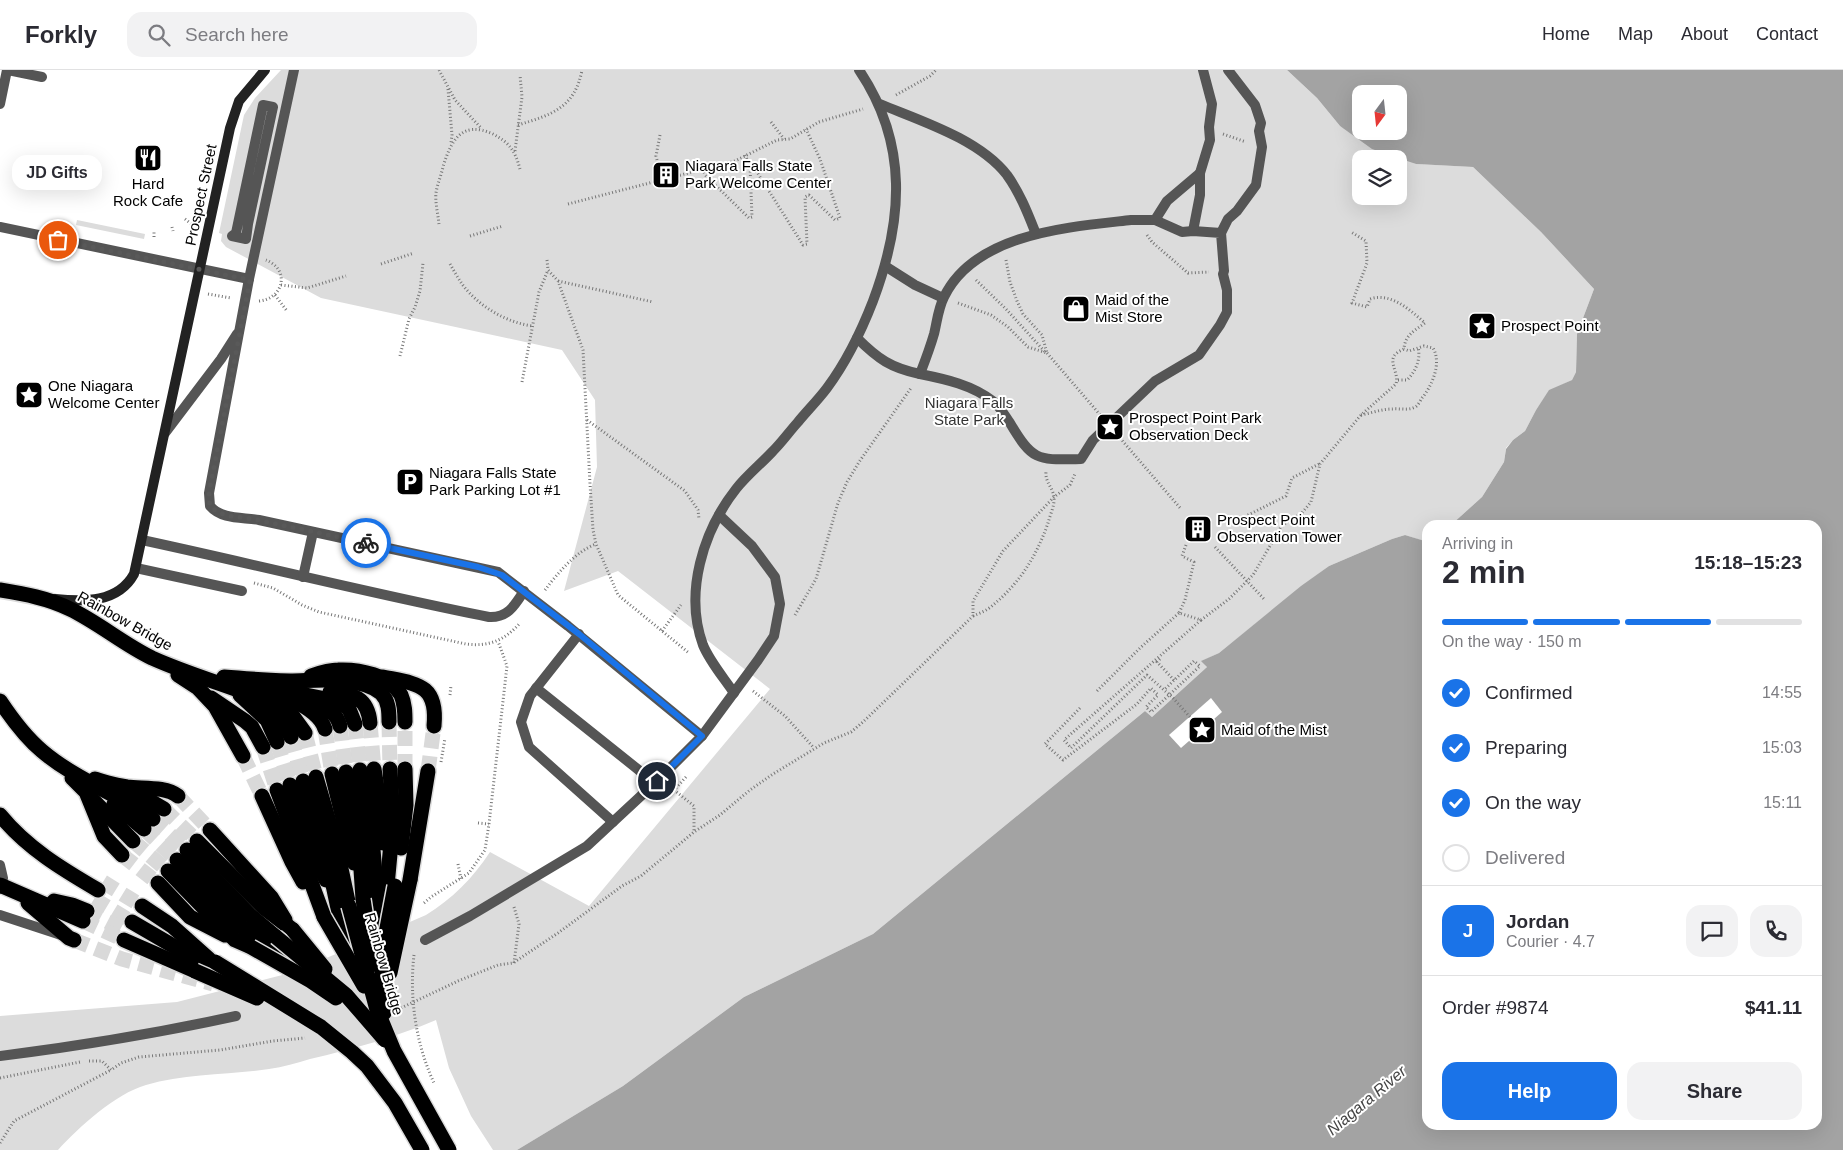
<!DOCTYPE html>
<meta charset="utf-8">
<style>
:root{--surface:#fff;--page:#f2f2f3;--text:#2b2b33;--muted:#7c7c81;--line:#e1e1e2;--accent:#1a73e8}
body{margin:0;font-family:Arial,sans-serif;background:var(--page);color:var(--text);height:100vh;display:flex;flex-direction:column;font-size:19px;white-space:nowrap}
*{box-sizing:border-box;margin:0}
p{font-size:16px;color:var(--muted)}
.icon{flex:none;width:28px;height:28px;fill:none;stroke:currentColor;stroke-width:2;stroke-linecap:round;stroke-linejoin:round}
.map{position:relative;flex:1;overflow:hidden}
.drawer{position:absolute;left:1422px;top:450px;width:400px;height:610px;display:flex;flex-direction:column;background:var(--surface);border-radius:15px;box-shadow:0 5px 20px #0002}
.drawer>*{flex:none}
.needle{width:32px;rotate:195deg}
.buttons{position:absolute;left:1352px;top:15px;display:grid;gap:10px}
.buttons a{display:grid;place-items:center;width:55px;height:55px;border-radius:10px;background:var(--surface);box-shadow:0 5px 20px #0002;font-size:25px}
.pin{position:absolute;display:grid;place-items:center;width:42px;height:42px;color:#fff;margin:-21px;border:2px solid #fff;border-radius:50%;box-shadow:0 1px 5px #0007}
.courier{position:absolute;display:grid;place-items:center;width:50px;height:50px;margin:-25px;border:4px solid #1a73e8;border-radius:50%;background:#fff;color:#222;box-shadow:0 1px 6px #0007}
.bubble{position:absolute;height:35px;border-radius:15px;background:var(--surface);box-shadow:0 5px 20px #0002;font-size:16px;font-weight:600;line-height:35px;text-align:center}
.overview em{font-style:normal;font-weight:600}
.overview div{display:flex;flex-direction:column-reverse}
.overview{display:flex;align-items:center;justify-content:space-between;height:85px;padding:0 20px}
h1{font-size:32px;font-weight:600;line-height:38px}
.bar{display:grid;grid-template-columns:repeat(4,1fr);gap:8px 5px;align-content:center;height:60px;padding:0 20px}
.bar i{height:6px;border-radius:4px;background:var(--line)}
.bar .active{background:var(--accent)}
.bar p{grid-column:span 4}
.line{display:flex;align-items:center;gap:12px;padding:0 20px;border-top:1px solid var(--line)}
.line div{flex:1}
.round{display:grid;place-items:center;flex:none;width:52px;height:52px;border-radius:15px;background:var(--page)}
ol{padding:0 20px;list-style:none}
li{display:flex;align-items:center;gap:15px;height:55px}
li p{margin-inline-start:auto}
li .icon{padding:5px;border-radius:50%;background:var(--accent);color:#fff;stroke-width:4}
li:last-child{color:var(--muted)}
li i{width:28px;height:28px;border:2px solid var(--line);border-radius:50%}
.primary-button{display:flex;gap:10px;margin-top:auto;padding:10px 20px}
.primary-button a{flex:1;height:58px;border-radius:15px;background:var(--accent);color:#fff;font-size:20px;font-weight:600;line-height:58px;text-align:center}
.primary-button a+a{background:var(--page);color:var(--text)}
header{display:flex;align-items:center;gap:30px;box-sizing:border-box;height:70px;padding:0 25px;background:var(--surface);border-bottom:1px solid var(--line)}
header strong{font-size:24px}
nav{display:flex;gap:28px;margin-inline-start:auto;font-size:18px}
.search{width:350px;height:45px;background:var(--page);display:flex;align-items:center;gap:12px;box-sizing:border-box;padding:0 18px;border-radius:15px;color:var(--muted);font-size:19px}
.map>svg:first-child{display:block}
.green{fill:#dcdcdc;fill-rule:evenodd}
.water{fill:#a3a3a3;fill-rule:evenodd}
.pier{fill:#fff}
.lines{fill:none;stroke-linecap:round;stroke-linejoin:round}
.highway-tunnel{stroke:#d9d9d9;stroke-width:15;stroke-dasharray:15 8;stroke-linecap:butt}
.highway-casing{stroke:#dbdbdb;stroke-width:18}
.path{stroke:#777;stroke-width:3;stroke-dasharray:1 2.5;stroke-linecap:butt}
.lane{stroke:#555;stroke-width:10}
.street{stroke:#555;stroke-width:10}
.secondary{stroke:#222;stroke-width:10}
.highway{stroke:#000;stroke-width:15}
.highway-bridge-casing{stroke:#dbdbdb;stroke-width:18;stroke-linecap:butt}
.path-bridge{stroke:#777;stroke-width:3;stroke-dasharray:1 2.5;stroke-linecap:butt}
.highway-bridge{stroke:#000;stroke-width:15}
.done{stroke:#595959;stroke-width:5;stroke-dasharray:0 9}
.route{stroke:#1a73e8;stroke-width:6}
.labels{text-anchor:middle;stroke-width:4;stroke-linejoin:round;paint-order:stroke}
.poi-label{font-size:15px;fill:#000;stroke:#fff;text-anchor:start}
.street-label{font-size:15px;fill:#000;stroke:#fff}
.park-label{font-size:15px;fill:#333;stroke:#fff}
.water-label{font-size:16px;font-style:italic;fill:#444;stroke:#fff}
</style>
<header>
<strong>Forkly</strong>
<div class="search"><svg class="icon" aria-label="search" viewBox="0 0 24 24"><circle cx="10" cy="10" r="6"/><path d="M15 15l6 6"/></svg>Search here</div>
<nav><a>Home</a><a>Map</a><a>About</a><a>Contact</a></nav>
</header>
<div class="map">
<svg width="1843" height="1080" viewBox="0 0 1843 1080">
<rect width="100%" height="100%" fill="#fff"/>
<!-- green -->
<g class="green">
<path d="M281 0H1287L1317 28 1340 56 1416 94 1473 97 1541 162 1594 219 1577 264 1576 302 1572 310 1549 321 1536 340 1525 361 1513 370 1506 378 1504 392 1482 427 1451 455H1428L1427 472 1405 465 1392 469 1329 496 1301 517 1219 583 1202 591 1207 597 1152 647 1145 641 873 864 744 927 623 1016 517 1080H493L471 1046 449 998 436 950C396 967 353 979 310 989 297 993 283 997 269 999 229 1005 185 1003 146 1015 115 1024 79 1057 58 1080H0V946L177 932 294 902 426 845C452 829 473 808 490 782L589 836 770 619 618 501 564 521 597 397 595 330 562 280 321 228 226 177 221 171 222 164 219 163 244 45 255 28ZM1361 89H1399V126H1361Z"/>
<polygon points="77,150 145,164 144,169 76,155"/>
</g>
<!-- water -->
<path class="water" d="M1287 0H1843V1080H517L623 1016 744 927 873 864 1145 641 1152 647 1207 597 1201 591 1219 583 1301 516 1329 496 1392 469 1405 465 1428 472V1055H1818V455H1451L1482 427 1504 392 1506 379 1513 370 1525 361 1536 340 1549 320 1572 310 1576 302 1577 264 1594 219 1541 162 1473 97 1416 94 1372 79 1340 56 1317 28ZM1361 24H1399V61H1361Z"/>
<!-- pier -->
<polygon class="pier" points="1211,628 1222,642 1181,678 1169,665"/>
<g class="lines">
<!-- highway-tunnel -->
<g class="highway-tunnel">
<polyline points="389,652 390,699"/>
<polyline points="370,653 374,699"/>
<polyline points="355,654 360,700"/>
<polyline points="340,656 346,702"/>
<polyline points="325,659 332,704"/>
<polyline points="305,663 316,707"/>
<polyline points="291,667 303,711"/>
<polyline points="277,672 290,715"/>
<polyline points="263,677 277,720"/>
<polyline points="243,686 262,726"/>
<polyline points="405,699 405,652"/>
<polyline points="428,701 434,656"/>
<polyline points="178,726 210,760"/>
<polyline points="164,739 197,771"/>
<polyline points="153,749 187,780"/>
<polyline points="144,759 177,790"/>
<polyline points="133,771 168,801"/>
<polyline points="122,785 158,813"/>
<polyline points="103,812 142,836"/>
<polyline points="94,829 132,852"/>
<polyline points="87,841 127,862"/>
<polyline points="83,851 124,870"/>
<polyline points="74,870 122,889 213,914"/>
</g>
<defs>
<g id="highway">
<path d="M0 520C24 524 48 528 70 539 99 553 123 574 152 588 194 607 239 618 281 637L292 645 305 663"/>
<polyline points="178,605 198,618 215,636 243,686"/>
<path d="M311 606C320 603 329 600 338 600 359 599 390 605 401 625 405 634 405 643 405 652"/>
<path d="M224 607C246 609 268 610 290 611 315 611 360 605 381 623 389 631 389 642 389 652"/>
<path d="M383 607C417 614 438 614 434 656"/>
<path d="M249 614C271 620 318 636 325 659"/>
<polyline points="281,620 341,632 349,639 355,654"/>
<path d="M330 622C353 623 368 628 370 653"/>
<polyline points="240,625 267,650 277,672"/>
<polyline points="211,628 245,651 252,657 263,677"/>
<path d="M0 631C12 649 25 667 42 681 75 709 117 724 153 749"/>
<path d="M307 633C323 638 336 639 340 656"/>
<polyline points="261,638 281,651 291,667"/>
<polyline points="374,699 383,755 383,773"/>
<polyline points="360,700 372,767 376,816 371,867"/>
<polyline points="346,702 359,771 363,829"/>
<polyline points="332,704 354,793"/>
<polyline points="316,707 336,775 349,836"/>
<polyline points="72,708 86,722 104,766 122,785"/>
<path d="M95 709C105 713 116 715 127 717 143 719 165 716 178 726"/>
<polyline points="303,711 325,777 337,834 352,892"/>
<polyline points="290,715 312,782 326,810"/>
<polyline points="277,720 324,847"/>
<polyline points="127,721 152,732 164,739"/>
<polyline points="262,726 292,792 303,812"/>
<polyline points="92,729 133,771"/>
<polyline points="114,734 144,759"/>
<path d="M0 745C27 778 62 799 98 820"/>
<polyline points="210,760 271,827 285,850"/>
<polyline points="197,771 263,837 293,860"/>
<polyline points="401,778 406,735 405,699"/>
<polyline points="187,780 251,846 276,867"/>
<polyline points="177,790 242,857 285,891"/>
<polyline points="168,801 235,870 251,877"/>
<polyline points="410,810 428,701"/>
<polyline points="158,813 190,847 225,865"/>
<polyline points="0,815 83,851"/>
<polyline points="54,831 72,835 87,841"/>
<polyline points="28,833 69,868 74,870"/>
<polyline points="142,836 172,856 209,889"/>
<polyline points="385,837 393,752 390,699"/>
<polyline points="132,852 187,884 226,901"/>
<polyline points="124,870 195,901"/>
</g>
</defs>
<!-- highway casing -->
<use href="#highway" class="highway-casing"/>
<!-- path -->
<g class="path">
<polyline points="439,0 455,30 482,59"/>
<polyline points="448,19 452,65 451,73"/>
<polyline points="896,25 930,6 936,0"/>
<polyline points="771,52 784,69"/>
<path d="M518 55C551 45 575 38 582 0"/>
<polyline points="1223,64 1246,72"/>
<polyline points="660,65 656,86 662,110"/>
<polyline points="515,81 522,27 520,5"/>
<polyline points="745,85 750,96"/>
<polyline points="703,99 705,105 749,148 752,147 750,96 757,102 803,175 807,174 805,127 809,125 835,150 840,148 820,89 806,59"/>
<polyline points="568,134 735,91 777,70 790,69 819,52 863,39"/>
<polyline points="185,149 194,156"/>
<path d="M439 154C438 144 435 133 436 123 437 115 441 106 443 97 451 70 462 50 493 64 510 73 515 81 520 99"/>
<polyline points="172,157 173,161"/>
<polyline points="1147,165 1152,172 1188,203 1209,202"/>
<polyline points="470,166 503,156"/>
<polyline points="154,167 154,161"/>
<polyline points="547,190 548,200 558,211 583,280 590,414 593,460 596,474 618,525 689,583"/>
<polyline points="1006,190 1010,212 1017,231 1023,244 1042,265 1047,283"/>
<polyline points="381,194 414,183"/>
<path d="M450 194C454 201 458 208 462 214 478 236 507 253 533 256"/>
<polyline points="976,210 1006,239 1046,283"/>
<polyline points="558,211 653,232"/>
<polyline points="281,215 307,218 346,206"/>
<polyline points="208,224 231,228"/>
<polyline points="275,225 287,241"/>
<path d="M259 231C283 229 291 200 266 190"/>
<polyline points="958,233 991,245 1008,257 1028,277 1047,283"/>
<polyline points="400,286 409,249 415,237 420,221 423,193"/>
<path d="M1398 310H1407C1416 301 1421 289 1418 277"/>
<polyline points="522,312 539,222 548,200"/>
<path d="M1361 345C1371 343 1382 339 1392 339 1399 338 1408 341 1415 337 1418 336 1420 331 1422 328 1432 316 1442 293 1433 278L1424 276 1409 281 1404 279"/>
<polyline points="587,350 685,421 698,440 699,449"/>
<polyline points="1217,451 1244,447 1286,426 1292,408 1319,394"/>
<path d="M1186 475 1182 486 1194 492 1185 530 1179 543 1201 550 1229 529 1253 505 1281 457 1289 450 1301 444 1311 432 1320 394 1361 345 1396 314C1400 300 1382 288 1404 279 1405 265 1414 261 1425 253 1410 240 1391 222 1370 229L1367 237 1352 233 1367 193 1366 171 1351 162"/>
<path d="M254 513 273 518 302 535 319 542 466 574C489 577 505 570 520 553"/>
<path d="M545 520C558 503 575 482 596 474"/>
<polyline points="795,545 816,509 838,433 847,412 859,392 911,318"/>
<path d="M973 546C980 543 988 540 993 535 1020 513 1037 485 1048 453 1050 445 1055 435 1054 427 1053 418 1045 412 1046 402"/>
<polyline points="662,561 681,535"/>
<polyline points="1160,589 1157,592 1174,610"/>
<polyline points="753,621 785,646 814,678"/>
<polyline points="1097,621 1140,578 1179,543"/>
<polyline points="450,625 451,615"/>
<polyline points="1080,638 1045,674 1063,690 1137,634 1151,618 1158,625 1146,637 1151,642 1200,596 1194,591 1164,620"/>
<polyline points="1190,647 1173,628 1147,605 1071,678 1064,670 1201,550"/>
<polyline points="1200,658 1202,660"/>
<polyline points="441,692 445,668"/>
<polyline points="686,707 674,720 694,736 694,762"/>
<polyline points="478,753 489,754"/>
<polyline points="458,794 461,809"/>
<polyline points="424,833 431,827 469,803 485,780 489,754 507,596 498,571"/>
<polyline points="514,893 519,854 514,837"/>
<polyline points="401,938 458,911 498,895 513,893 558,863 622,816 641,806 694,762 720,745 750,720 773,704 824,673 851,662 863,652 973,546 973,531 1003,481 1054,427 1070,415 1075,404"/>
<polyline points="89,991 102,991 111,1000 121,993 139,987 220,980 273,971 305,968"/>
<polyline points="0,1008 80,992"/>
<polyline points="0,1073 14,1051 111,1000"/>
</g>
<!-- lane -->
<g class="lane">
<polyline points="8,0 42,7"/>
<path d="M294 0 249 209 209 423 210 436C222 450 243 447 259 450L498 502 568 556 702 666"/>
<polyline points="0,34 7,0"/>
<polyline points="165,363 221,289 237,264"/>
<path d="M142 470C258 495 373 524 489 547 508 548 515 535 524 521"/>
<polyline points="136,498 242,521"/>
<polyline points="303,507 313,462"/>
<polyline points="579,564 530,626 521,652 529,677 613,752"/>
<polyline points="536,618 655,713"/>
<path d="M734 623C724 608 710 592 703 575 684 523 703 461 736 419 747 405 761 394 773 381 782 372 789 362 798 352 807 341 818 330 827 318 847 291 861 262 873 231 903 151 909 74 859 0"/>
<polyline points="0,795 3,808 0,819"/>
<polyline points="0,845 61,865"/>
<polyline points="425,870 470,846 587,776 657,711 702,666 758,590 774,566 780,534 775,507 752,476 719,445"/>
<path d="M0 986C79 976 158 963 236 946"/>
</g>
<!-- street -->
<g class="street">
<path d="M880 34C921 51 979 69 1007 105 1020 123 1028 144 1036 164"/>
<polygon points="263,35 273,37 248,154 246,169 232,166 236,163"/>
<path d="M1131 150H1155L1182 162 1193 161 1221 163 1224 201 1223 204 1227 220V242L1220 255 1199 285 1155 311 1093 370 1081 389C1038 390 1033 392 1010 353 1005 346 1001 338 994 332 973 315 945 309 920 304 925 291 930 278 934 264 937 252 938 239 944 227 975 163 1069 157 1131 150Z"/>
<polyline points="1155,150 1167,131 1200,103"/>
<polyline points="0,157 249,209"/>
<polyline points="1193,161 1200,125 1200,103 1210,70 1209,57 1212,34 1203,0"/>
<polyline points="1221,163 1228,149 1237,141 1256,115 1262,77 1259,61 1261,53 1255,35 1228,0"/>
<polyline points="885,196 915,215 943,228"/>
<path d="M857 268C878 289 891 298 920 304"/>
</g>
<!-- secondary -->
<path class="secondary" d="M55 529C84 532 118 533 134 504L230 58 239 31 265 0"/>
<!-- highway -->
<use href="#highway" class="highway"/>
<defs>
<g id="highway-bridge">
<polyline points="363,829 370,875 370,896"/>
<polyline points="349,836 377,940 394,981 449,1080"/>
<polyline points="324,847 364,916"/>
<polyline points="293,860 325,899"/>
<polyline points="276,867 346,925 385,970"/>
<polyline points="251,877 311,911 336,928"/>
<polyline points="215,892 321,957 352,982 367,996 395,1033 422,1080"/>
<polyline points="195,901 257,928"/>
<polyline points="390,903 410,810"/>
<polyline points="384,943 382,897 384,874 395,816"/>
</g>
</defs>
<!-- highway-bridge casing -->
<use href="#highway-bridge" class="highway-bridge-casing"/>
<!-- path-bridge -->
<g class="path-bridge">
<polyline points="1047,283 1181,439"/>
<polyline points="1215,477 1264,529"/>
<path d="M414 885C409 928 416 974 434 1013"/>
</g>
<!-- highway-bridge -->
<use href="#highway-bridge" class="highway-bridge"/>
</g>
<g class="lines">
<!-- done -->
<polyline class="done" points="58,170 250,210 209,423 210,436 217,442 230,446 253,449 366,473"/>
<!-- route -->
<polyline class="route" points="366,473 478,497 502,505 579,564 702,666 657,711"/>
</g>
<!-- icons -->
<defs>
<symbol id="restaurant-square" viewBox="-11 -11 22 22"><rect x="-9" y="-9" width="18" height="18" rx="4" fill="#000" stroke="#fff"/><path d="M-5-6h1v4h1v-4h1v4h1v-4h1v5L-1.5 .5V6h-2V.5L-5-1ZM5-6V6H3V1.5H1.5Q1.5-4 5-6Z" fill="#fff"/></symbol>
<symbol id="building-square" viewBox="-11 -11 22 22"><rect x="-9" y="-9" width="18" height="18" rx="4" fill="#000" stroke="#fff"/><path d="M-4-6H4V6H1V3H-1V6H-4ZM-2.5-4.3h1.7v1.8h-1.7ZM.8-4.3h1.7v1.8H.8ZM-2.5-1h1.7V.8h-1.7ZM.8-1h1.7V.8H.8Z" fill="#fff"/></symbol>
<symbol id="shop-square" viewBox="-11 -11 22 22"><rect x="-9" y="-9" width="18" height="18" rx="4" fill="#000" stroke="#fff"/><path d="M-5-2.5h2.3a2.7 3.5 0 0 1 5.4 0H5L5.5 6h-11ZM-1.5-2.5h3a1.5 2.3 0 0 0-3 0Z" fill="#fff"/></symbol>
<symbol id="sight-square" viewBox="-11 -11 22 22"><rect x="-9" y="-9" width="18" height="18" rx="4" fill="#000" stroke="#fff"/><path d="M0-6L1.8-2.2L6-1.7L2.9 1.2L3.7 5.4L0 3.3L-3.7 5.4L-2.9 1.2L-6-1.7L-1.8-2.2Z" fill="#fff"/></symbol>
<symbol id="parking-square" viewBox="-11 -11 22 22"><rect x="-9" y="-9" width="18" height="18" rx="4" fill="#000" stroke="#fff"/><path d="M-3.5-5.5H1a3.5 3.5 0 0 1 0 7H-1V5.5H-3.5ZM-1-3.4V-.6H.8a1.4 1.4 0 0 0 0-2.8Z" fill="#fff"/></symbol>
</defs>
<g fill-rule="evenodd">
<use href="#restaurant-square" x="132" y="72" width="32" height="32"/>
<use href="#building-square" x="650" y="89" width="32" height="32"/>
<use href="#shop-square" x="1060" y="223" width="32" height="32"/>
<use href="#sight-square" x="1466" y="240" width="32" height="32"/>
<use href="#sight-square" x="13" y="309" width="32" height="32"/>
<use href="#sight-square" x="1094" y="341" width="32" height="32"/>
<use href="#parking-square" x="394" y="396" width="32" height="32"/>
<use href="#building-square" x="1182" y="443" width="32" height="32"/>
<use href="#sight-square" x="1186" y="644" width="32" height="32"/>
</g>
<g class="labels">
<!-- poi labels -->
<g class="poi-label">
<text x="685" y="101">Niagara Falls State<tspan x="685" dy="17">Park Welcome Center</tspan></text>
<text x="148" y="119" text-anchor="middle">Hard<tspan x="148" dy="17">Rock Cafe</tspan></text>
<text x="1095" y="235">Maid of the<tspan x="1095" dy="17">Mist Store</tspan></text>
<text x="1501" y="261">Prospect Point</text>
<text x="48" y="321">One Niagara<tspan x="48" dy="17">Welcome Center</tspan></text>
<text x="1129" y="353">Prospect Point Park<tspan x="1129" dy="17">Observation Deck</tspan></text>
<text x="429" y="408">Niagara Falls State<tspan x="429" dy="17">Park Parking Lot #1</tspan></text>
<text x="1217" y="455">Prospect Point<tspan x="1217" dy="17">Observation Tower</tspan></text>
<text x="1221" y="665">Maid of the Mist</text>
</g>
<!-- street labels -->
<g class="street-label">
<text transform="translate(201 125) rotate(-78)" y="5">Prospect Street</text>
<text transform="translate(125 551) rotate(29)" y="5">Rainbow Bridge</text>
<text transform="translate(384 894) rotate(74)" y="5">Rainbow Bridge</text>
</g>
<!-- park labels -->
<g class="park-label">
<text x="969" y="338">Niagara Falls<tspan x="969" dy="17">State Park</tspan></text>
</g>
<!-- water labels -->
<g class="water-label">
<text transform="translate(1366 1030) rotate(-40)" y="6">Niagara River</text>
</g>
</g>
</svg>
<div class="buttons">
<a><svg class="needle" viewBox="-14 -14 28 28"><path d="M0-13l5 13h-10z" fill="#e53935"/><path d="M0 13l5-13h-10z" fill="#7c7c81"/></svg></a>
<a><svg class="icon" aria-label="layers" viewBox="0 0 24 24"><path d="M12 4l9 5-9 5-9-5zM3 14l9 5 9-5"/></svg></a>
</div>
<div class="pin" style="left:58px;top:170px;background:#ea580c"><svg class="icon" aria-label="bag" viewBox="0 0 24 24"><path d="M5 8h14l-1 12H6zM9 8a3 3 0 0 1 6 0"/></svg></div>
<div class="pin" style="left:657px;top:711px;background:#1f2937"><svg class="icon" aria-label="home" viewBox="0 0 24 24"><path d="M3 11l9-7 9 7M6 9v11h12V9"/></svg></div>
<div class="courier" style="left:366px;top:473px"><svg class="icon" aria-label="bike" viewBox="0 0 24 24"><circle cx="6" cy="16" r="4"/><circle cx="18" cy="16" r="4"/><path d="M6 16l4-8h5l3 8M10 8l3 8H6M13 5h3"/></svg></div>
<div class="bubble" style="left:12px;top:85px;width:90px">JD Gifts</div>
<section class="drawer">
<div class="overview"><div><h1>2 min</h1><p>Arriving in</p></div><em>15:18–15:23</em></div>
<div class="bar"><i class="active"></i><i class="active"></i><i class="active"></i><i></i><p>On the way · 150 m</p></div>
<ol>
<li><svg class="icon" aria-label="check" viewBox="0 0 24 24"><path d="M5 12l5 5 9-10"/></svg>Confirmed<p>14:55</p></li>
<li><svg class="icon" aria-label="check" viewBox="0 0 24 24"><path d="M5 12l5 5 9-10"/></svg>Preparing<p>15:03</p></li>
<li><svg class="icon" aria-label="check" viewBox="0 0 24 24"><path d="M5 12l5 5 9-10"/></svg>On the way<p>15:11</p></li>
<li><i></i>Delivered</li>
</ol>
<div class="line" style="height:90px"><b class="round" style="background:var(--accent);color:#fff">J</b><div><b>Jordan</b><p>Courier · 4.7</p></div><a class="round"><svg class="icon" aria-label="chat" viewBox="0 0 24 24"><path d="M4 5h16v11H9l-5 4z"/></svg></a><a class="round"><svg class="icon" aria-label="phone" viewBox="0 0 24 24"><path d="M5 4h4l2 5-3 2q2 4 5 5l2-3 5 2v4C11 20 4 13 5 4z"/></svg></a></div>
<div class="line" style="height:65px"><div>Order #9874</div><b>$41.11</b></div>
<div class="primary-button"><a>Help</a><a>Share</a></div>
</section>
</div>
